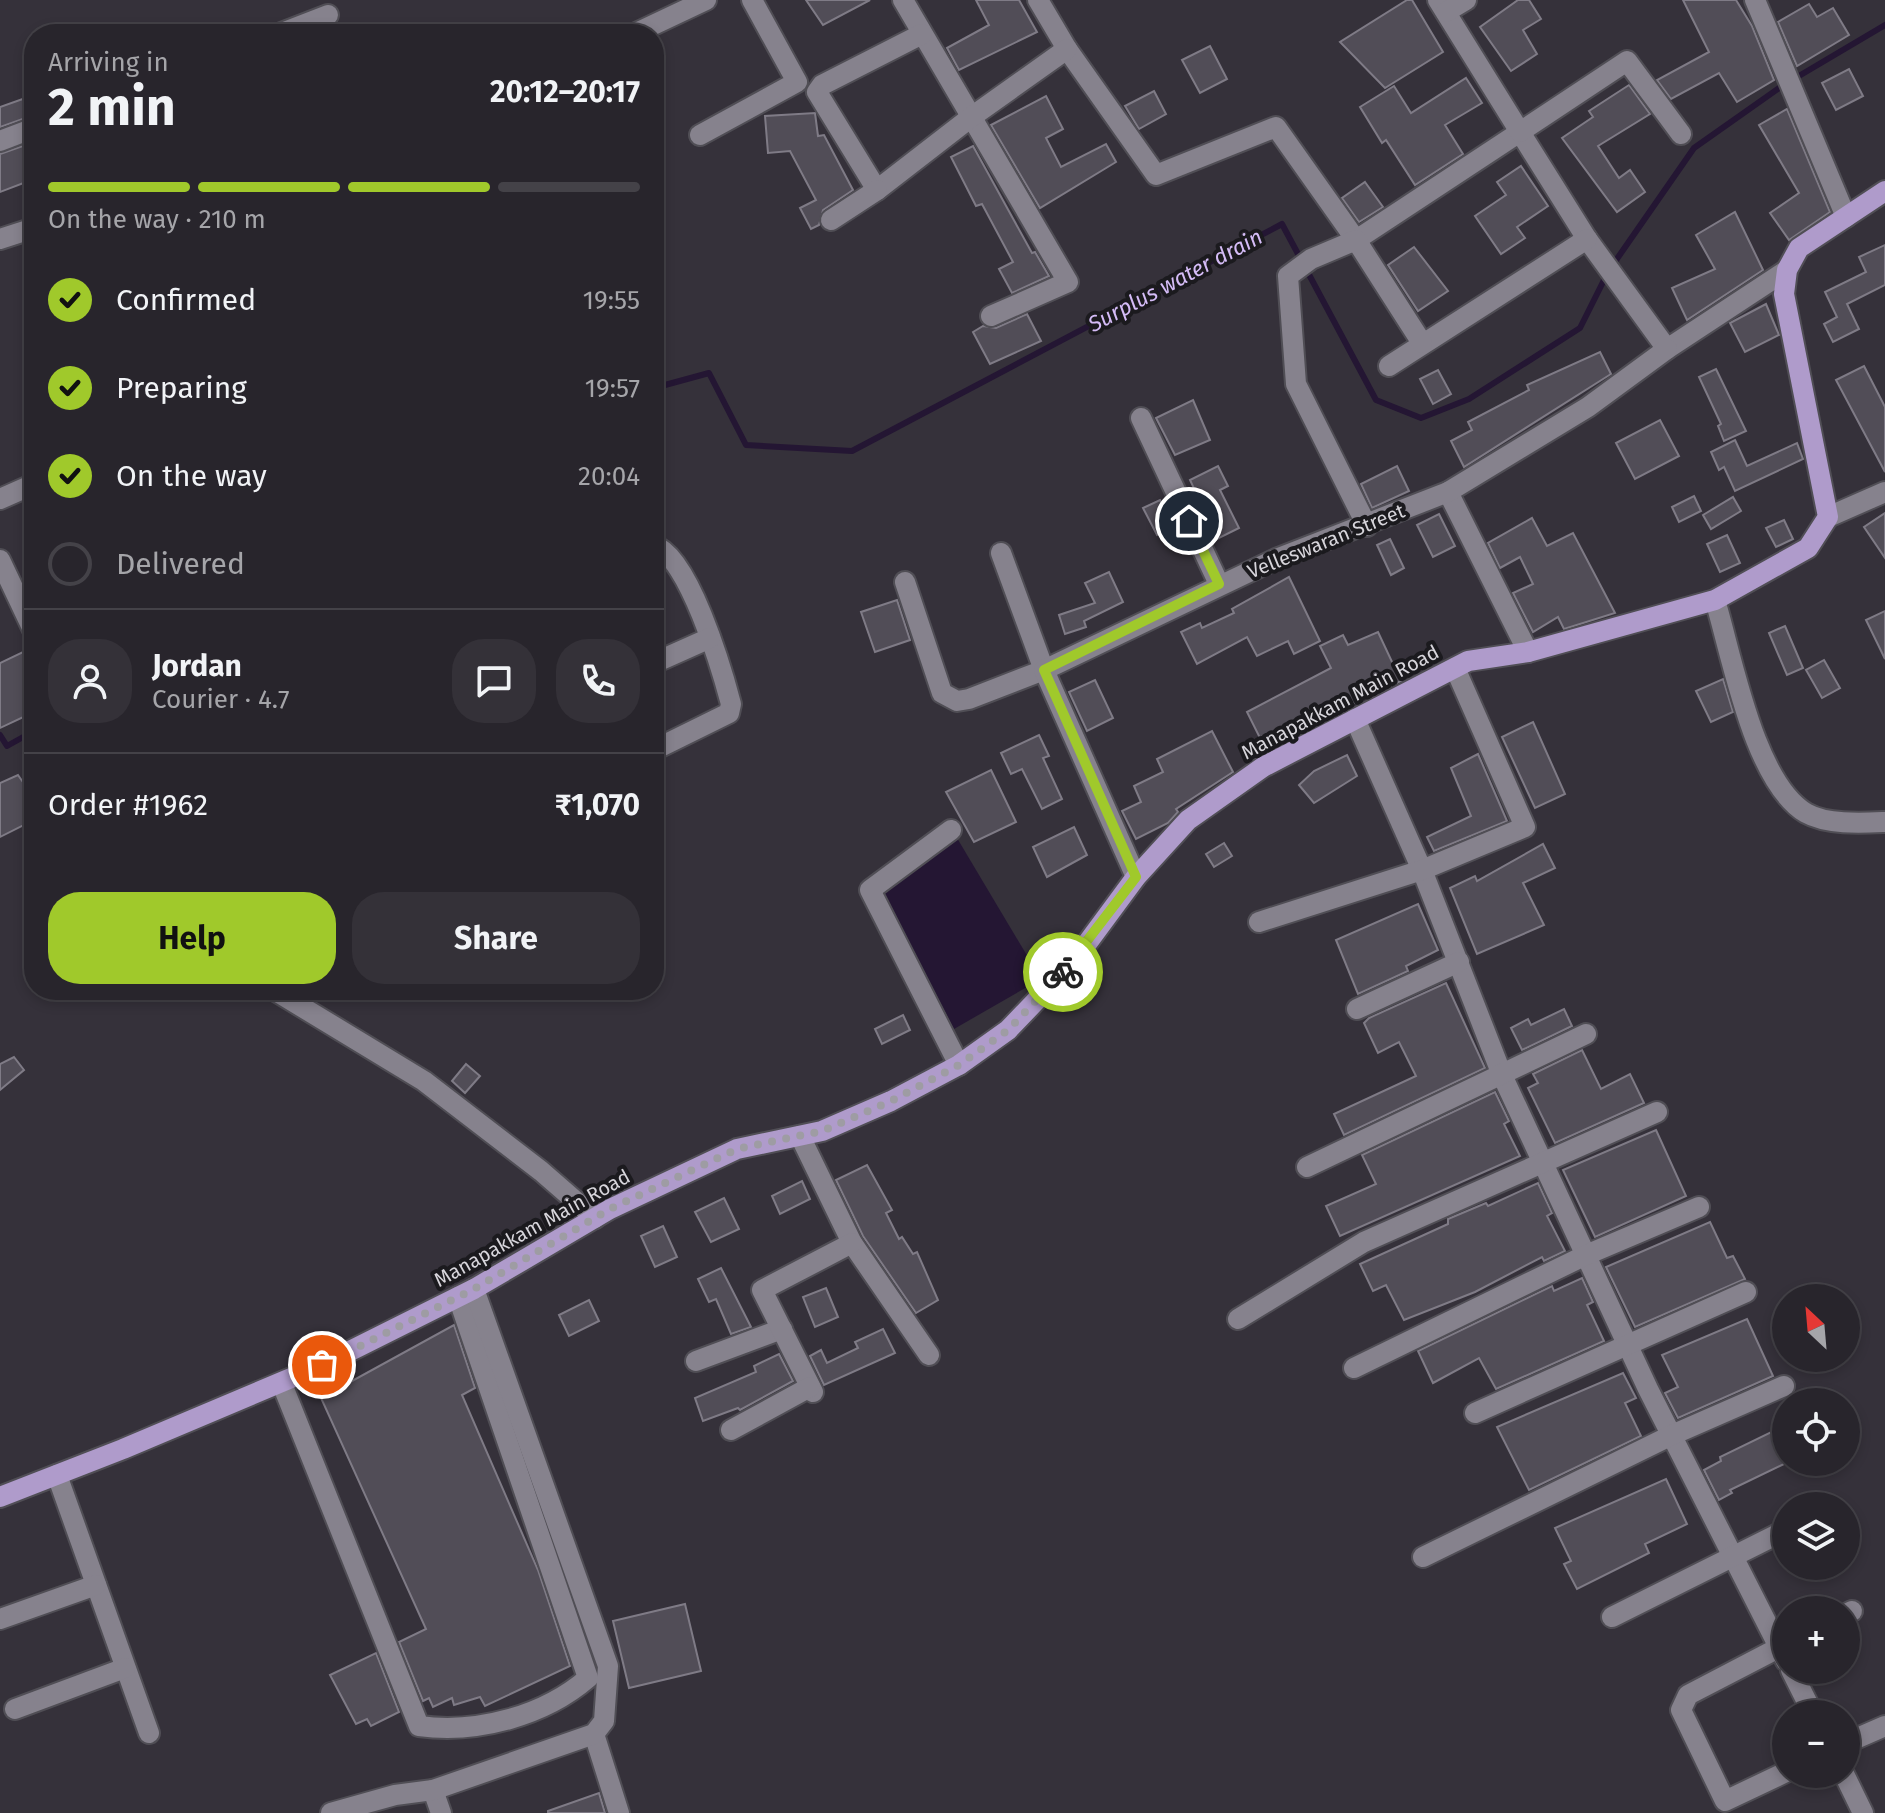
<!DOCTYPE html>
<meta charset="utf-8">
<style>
:root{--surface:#28252c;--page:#343138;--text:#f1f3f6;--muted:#a5a5a9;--line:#444248;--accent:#a0c92b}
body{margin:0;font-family:"Fira Sans",sans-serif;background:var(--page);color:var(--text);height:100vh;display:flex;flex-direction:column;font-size:30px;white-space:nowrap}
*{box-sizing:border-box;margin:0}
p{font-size:26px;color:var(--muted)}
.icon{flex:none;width:44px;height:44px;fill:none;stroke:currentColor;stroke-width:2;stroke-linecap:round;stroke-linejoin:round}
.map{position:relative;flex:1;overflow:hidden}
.details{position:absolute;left:24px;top:24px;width:640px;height:976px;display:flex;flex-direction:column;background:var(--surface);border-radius:32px;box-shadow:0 4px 12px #0003,0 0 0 2px var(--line)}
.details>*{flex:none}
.needle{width:52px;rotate:334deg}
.buttons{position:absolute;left:1772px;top:1284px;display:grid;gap:16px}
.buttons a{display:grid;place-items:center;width:88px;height:88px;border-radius:50%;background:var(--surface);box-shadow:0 4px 12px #0003,0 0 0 2px var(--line);font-size:40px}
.pin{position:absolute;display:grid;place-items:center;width:68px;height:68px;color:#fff;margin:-34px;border:4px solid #fff;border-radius:50%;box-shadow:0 2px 8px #0007}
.courier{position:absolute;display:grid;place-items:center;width:80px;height:80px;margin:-40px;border:6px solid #a0c92b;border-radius:50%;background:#fff;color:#222;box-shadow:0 2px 10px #0007}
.summary em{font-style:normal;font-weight:700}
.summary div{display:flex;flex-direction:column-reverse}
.summary{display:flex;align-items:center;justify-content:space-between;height:136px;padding:0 24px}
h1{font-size:52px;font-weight:700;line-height:60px}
.bar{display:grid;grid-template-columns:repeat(4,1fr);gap:12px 8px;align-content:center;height:96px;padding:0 24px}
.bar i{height:10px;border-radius:6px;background:var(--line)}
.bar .current{background:var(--accent)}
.bar p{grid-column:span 4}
.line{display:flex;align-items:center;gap:20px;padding:0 24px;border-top:2px solid var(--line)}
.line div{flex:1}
.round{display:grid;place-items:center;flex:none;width:84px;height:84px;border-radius:32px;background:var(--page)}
ol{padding:0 24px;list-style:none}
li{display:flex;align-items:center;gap:24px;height:88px}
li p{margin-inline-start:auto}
li .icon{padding:8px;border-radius:50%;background:var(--accent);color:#111;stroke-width:4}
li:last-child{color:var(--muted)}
li i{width:44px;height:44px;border:4px solid var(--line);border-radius:50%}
.primary-button{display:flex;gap:16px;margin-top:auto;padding:16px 24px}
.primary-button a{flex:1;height:92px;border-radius:32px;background:var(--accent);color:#111;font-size:32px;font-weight:700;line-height:92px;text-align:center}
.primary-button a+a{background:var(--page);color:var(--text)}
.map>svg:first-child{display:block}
.water{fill:#241633}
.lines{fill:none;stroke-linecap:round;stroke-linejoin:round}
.stream{stroke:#241633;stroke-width:6}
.building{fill:#514d57;stroke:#7f7b86;stroke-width:2}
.minor-casing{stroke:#504e55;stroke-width:24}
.major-casing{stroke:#504e55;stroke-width:24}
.minor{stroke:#86828d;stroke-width:20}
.major{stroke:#af9bcb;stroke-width:20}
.done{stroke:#9e9ca3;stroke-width:8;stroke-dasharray:0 14.4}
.route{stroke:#a0c92b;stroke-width:10}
.labels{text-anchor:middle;stroke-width:8;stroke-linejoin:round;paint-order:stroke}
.street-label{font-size:20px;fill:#d7d5db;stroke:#1b1a1e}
.water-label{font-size:22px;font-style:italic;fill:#d5bcf7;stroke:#1b1a1e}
</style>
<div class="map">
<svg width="1885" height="1813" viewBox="0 0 1885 1813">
<rect width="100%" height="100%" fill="#35313a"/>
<!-- water -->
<polygon class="water" points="957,838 1041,979 954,1029 882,891"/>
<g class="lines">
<!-- stream -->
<g class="stream">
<polyline points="1612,266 1694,148 1782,86 1885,25"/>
<polyline points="654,388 709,373 746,445 852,451 1282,224 1376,400 1421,418 1469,399 1580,328 1606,276"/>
<polyline points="0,735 7,746 34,731"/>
</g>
</g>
<!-- building -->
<g class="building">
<polygon points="806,0 870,0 823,25"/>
<polygon points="976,0 1019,0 1037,32 959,70 947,48 989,25"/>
<polygon points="1407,0 1412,0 1443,52 1385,88 1340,42"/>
<polygon points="1518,0 1529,0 1541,19 1523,30 1537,54 1511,71 1480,27"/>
<polygon points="1683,0 1736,0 1752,26 1774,80 1737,102 1719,73 1671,99 1657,80 1709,52"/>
<polygon points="1809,4 1817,17 1833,8 1849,35 1797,66 1778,22"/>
<polygon points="1210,46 1227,79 1200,93 1182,60"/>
<polygon points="1849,69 1863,96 1836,110 1822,83"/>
<polygon points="1466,78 1482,103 1445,125 1463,154 1415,185 1386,140 1382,143 1360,107 1394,86 1411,113"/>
<polygon points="1629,85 1650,114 1598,146 1619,178 1630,170 1645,192 1617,212 1562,138 1593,117 1589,111"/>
<polygon points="1154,91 1166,114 1139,129 1125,106"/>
<polygon points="34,95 34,115 0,127 0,107"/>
<polygon points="1046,96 1063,129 1046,138 1061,167 1106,144 1116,162 1040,208 991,125"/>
<polygon points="1787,109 1830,212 1789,240 1770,213 1799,193 1759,125"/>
<polygon points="815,113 818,136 824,135 853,190 823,210 819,225 811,229 800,208 816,200 790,151 768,153 765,116"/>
<polygon points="34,142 34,179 0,192 0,154"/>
<polygon points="973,146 1032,253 1035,252 1049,276 1012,293 999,269 1013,262 982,204 976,206 951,157"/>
<polygon points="1521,166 1548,206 1517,227 1525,238 1501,254 1475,216 1506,195 1497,182"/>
<polygon points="1365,182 1383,207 1359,222 1342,198"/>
<polygon points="1735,212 1763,270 1687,320 1672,288 1715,269 1696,235"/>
<polygon points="1885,245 1885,285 1847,304 1859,329 1833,342 1824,324 1837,317 1825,292 1866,272 1859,257"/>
<polygon points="1414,247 1448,291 1418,311 1388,265"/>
<polygon points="1766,304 1779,335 1745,352 1730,323"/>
<polygon points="1027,314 1041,341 990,364 973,332 983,326 996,328"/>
<polygon points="1600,352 1611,374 1464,467 1451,441 1472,430 1468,422 1529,390 1527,385"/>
<polygon points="1864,366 1885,407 1885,472 1836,380"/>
<polygon points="1716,369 1746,431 1724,441 1718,426 1721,424 1699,377"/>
<polygon points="1438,370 1451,394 1433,404 1420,379"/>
<polygon points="1193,400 1210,440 1175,455 1156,418"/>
<polygon points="1660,420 1679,456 1635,479 1616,443"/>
<polygon points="1735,440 1747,466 1797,443 1803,459 1735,491 1724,467 1719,470 1711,452"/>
<polygon points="1218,466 1228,486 1220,490 1239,528 1213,541 1203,520 1208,518 1190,480"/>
<polygon points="1397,466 1409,491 1372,508 1361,484"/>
<polygon points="1694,496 1701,511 1679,522 1672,507"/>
<polygon points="1733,497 1741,511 1711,529 1703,515"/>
<polygon points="1160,500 1173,527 1157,535 1143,508"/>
<polygon points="1885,513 1885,558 1864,527"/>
<polygon points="1439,514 1455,546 1433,557 1417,525"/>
<polygon points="1532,518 1547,546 1573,533 1615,613 1564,629 1558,617 1533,632 1513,593 1533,584 1520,557 1500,568 1488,543"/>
<polygon points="1784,520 1793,539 1776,547 1766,528"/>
<polygon points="1727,535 1740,563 1720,572 1707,544"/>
<polygon points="1390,539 1404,568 1391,575 1377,545"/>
<polygon points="1109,572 1123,602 1084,621 1086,627 1065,634 1059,615 1095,603 1085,583"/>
<polygon points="1289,577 1320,641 1294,654 1288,641 1257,656 1247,637 1197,664 1181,632 1200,623 1202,628 1234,613 1232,609"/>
<polygon points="897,600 910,640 875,652 861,612"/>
<polygon points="1885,611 1885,659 1866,620"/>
<polygon points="1785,626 1803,668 1787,675 1769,633"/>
<polygon points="1378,632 1401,681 1325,716 1326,720 1266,750 1247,712 1331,668 1320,646 1343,635 1348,645"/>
<polygon points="23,652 34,675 34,712 0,728 0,663"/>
<polygon points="1824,660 1840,688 1822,698 1806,670"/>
<polygon points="1723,679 1733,712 1711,722 1696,691"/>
<polygon points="1095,680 1113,718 1087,731 1069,692"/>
<polygon points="1533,722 1565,794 1535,808 1502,737"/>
<polygon points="1212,731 1233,772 1176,809 1178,812 1168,823 1136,839 1122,811 1141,802 1134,786 1163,772 1157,759"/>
<polygon points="1039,735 1049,756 1043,758 1062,799 1042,809 1022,769 1011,774 1001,753"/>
<polygon points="1478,754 1507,821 1434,851 1427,837 1471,816 1451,768"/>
<polygon points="1347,755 1357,776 1314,803 1299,785 1314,771"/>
<polygon points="991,770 1016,822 974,842 946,792"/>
<polygon points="18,775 34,798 34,820 0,837 0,783"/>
<polygon points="1074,827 1087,855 1047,877 1033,847"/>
<polygon points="1224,843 1232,856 1214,867 1206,854"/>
<polygon points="1543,844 1555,868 1523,883 1544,925 1477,954 1450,888 1475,876 1477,881"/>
<polygon points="1418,904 1438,950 1406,966 1408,971 1358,994 1336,940"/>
<polygon points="1446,983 1485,1068 1344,1135 1334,1114 1416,1076 1399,1042 1378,1053 1364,1023 1369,1018"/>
<polygon points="1564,1009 1572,1026 1522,1050 1511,1028 1528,1019 1531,1025"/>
<polygon points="903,1015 910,1030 882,1044 875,1029"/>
<polygon points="1582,1050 1601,1089 1630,1074 1644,1103 1555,1143 1528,1088 1538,1083 1533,1074"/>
<polygon points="14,1057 24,1070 0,1090 0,1064"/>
<polygon points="466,1064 480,1076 465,1093 452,1081"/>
<polygon points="1495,1092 1509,1121 1504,1124 1520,1156 1340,1236 1326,1206 1376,1184 1362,1155"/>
<polygon points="1656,1130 1686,1196 1595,1237 1563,1170"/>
<polygon points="867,1165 892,1210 886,1213 899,1239 902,1237 913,1254 917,1252 938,1300 916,1313 863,1236 836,1180"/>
<polygon points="802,1181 810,1199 780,1214 772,1196"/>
<polygon points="1538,1183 1552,1213 1547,1216 1565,1251 1544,1261 1542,1257 1475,1292 1404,1320 1386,1285 1373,1291 1360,1264 1448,1224 1448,1219 1486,1203 1488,1206"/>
<polygon points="724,1198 739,1229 711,1242 695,1212"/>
<polygon points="1710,1222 1727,1258 1733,1256 1745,1279 1635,1327 1606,1267"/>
<polygon points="663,1226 677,1257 655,1267 641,1236"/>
<polygon points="721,1268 751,1327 731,1334 716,1299 709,1302 698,1279"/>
<polygon points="1582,1278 1593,1302 1587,1305 1604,1341 1496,1389 1479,1358 1433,1383 1418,1351 1552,1286 1554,1291"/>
<polygon points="826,1288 838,1317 815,1327 803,1297"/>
<polygon points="589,1300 599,1321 569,1336 559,1315"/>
<polygon points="1747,1319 1773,1376 1678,1418 1665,1393 1678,1387 1662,1355"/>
<polygon points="454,1325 475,1388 462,1395 538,1570 570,1666 485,1706 480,1697 454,1705 452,1698 433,1707 429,1698 423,1701 399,1642 426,1629 321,1398"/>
<polygon points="883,1329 895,1353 824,1385 810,1356 821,1350 827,1363 858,1348 855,1342"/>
<polygon points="779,1354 793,1381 740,1410 738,1408 703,1421 695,1398 756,1372 754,1366"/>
<polygon points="1623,1373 1636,1398 1625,1403 1641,1436 1529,1490 1497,1427"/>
<polygon points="1786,1425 1786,1463 1730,1490 1732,1493 1719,1500 1704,1470 1721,1461 1720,1457"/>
<polygon points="1666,1479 1687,1524 1645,1544 1649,1553 1577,1589 1564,1564 1571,1561 1555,1528"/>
<polygon points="685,1604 701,1671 629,1688 613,1621"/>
<polygon points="376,1653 399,1712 371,1726 367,1719 356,1724 330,1675"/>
<polygon points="599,1793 605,1813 548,1813 548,1811"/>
</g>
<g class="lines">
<defs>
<g id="minor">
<polyline points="903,0 1068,282 991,316"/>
<polyline points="1038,0 1067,49 1156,175 1276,127 1356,240 1520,132 1587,239 1667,349 1787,270"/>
<polyline points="1438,0 1520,132 1627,61 1681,134"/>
<polyline points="1755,0 1846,217"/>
<polyline points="1446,12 1466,0"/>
<polyline points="279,34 328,15"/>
<polyline points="634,34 706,0"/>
<polyline points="922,34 822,85 817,92 877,190 970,118 1067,49"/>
<polyline points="700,135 797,82 752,0"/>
<polyline points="0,141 34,128"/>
<polyline points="831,220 877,190"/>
<polyline points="0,239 34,228"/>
<polyline points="1389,366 1587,239"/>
<polyline points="34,405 34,409"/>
<polyline points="1141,418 1219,584"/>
<polyline points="1448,492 1528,652"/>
<polyline points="0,499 34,484"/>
<polyline points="1828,517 1885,492"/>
<polyline points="1367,526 1296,384 1288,276 1311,259 1356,240 1422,343"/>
<path d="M654 546C688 554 722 670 731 704L729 713 654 750"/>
<polyline points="0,560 34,632"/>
<polyline points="905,582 942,693 957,701 969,699 1044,670 1001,553"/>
<path d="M1715 600C1732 656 1754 782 1806 813 1827 825 1862 823 1885 822"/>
<polyline points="654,663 710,638"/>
<polyline points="1355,719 1422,870 1502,1075 1648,1389 1786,1661"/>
<polyline points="951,830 870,890 959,1065"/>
<polyline points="1136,877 1044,670 1276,559 1448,492 1588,407 1667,349"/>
<polyline points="1259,922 1422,870 1525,827 1455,668"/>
<polyline points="274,990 424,1081 541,1171 595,1218"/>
<polyline points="1357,1009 1459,962"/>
<polyline points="800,1136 852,1243 929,1355"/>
<polyline points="1307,1167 1586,1034"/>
<polyline points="1238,1319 1364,1242 1657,1112"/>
<polyline points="696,1361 782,1329"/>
<polyline points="1354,1368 1586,1255 1699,1207"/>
<path d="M282 1384 419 1726C477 1734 544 1716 588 1678L458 1297"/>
<polyline points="813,1392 762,1290 852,1243"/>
<polyline points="1475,1413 1746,1292"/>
<polyline points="731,1430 810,1387"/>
<polyline points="57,1475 149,1733"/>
<polyline points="1423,1557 1672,1435 1784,1386"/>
<polyline points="1846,1614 1852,1611"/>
<polyline points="1612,1617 1786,1530"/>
<polyline points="0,1619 96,1585"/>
<polyline points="1786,1644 1688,1695 1681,1710 1725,1801 1786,1772"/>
<polyline points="1791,1670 1813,1714"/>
<polyline points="15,1709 125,1668"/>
<polyline points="594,1734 619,1813"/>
<polyline points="1846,1743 1885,1726"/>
<polyline points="1844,1774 1863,1813"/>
<polyline points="433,1790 441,1813"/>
<polyline points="331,1813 395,1795 433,1790 594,1734 604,1721 608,1666 474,1289"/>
</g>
<polyline id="major" points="0,1497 123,1449 322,1365 474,1289 610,1209 737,1149 822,1131 891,1101 959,1065 1008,1030 1074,961 1136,877 1188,820 1263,767 1468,661 1528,652 1715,600 1808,548 1828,517 1784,294 1787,270 1799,248 1885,191"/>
</defs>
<!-- minor casing -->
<use href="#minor" class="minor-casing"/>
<!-- major casing -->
<use href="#major" class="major-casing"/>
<!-- minor -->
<use href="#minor" class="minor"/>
<!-- major -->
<use href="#major" class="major"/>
</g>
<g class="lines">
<!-- done -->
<polyline class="done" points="322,1365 474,1289 610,1209 737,1149 822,1131 891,1101 959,1065 1008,1030 1063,972"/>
<!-- route -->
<polyline class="route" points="1063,972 1136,877 1044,670 1219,584 1189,521"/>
</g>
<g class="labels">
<!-- street labels -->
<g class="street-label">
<text transform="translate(1326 541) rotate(-22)" y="7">Velleswaran Street</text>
<text transform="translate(1340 702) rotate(-28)" y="7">Manapakkam Main Road</text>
<text transform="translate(532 1228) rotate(-29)" y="7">Manapakkam Main Road</text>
</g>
<!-- water labels -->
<g class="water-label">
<text transform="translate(1175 280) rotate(-28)" y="8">Surplus water drain</text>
</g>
</g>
</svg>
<div class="buttons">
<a><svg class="needle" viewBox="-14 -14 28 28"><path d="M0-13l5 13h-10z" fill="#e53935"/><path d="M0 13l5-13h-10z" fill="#a5a5a9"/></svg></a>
<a><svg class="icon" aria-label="locate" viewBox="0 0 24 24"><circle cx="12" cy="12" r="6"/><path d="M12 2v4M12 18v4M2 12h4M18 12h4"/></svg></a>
<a><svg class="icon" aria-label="layers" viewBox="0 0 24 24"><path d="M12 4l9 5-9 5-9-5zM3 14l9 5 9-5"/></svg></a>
<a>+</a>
<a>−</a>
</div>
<div class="pin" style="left:322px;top:1365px;background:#ea580c"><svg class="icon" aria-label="bag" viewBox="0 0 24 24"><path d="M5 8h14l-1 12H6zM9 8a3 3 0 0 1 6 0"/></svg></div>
<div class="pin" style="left:1189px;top:521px;background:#1f2937"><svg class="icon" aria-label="home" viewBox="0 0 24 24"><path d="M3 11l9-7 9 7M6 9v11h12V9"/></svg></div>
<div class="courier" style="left:1063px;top:972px"><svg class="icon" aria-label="bike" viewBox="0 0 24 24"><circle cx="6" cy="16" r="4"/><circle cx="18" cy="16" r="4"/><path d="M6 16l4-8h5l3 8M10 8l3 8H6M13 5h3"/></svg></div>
<section class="details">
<div class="summary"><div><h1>2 min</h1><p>Arriving in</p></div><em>20:12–20:17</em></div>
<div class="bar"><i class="current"></i><i class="current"></i><i class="current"></i><i></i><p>On the way · 210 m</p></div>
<ol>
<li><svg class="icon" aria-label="check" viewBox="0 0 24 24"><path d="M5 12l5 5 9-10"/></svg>Confirmed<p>19:55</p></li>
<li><svg class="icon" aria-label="check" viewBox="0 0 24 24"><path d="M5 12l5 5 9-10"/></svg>Preparing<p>19:57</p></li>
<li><svg class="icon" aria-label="check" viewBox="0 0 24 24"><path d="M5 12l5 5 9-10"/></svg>On the way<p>20:04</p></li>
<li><i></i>Delivered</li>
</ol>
<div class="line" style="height:144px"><a class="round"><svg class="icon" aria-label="person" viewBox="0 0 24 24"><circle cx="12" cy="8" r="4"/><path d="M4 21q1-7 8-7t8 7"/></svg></a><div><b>Jordan</b><p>Courier · 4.7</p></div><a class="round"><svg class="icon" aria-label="chat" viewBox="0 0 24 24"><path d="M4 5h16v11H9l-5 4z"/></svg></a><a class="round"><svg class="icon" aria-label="phone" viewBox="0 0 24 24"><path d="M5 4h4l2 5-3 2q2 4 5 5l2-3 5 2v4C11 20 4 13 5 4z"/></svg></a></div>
<div class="line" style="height:104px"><div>Order #1962</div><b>₹1,070</b></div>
<div class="primary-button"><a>Help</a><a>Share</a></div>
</section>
</div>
